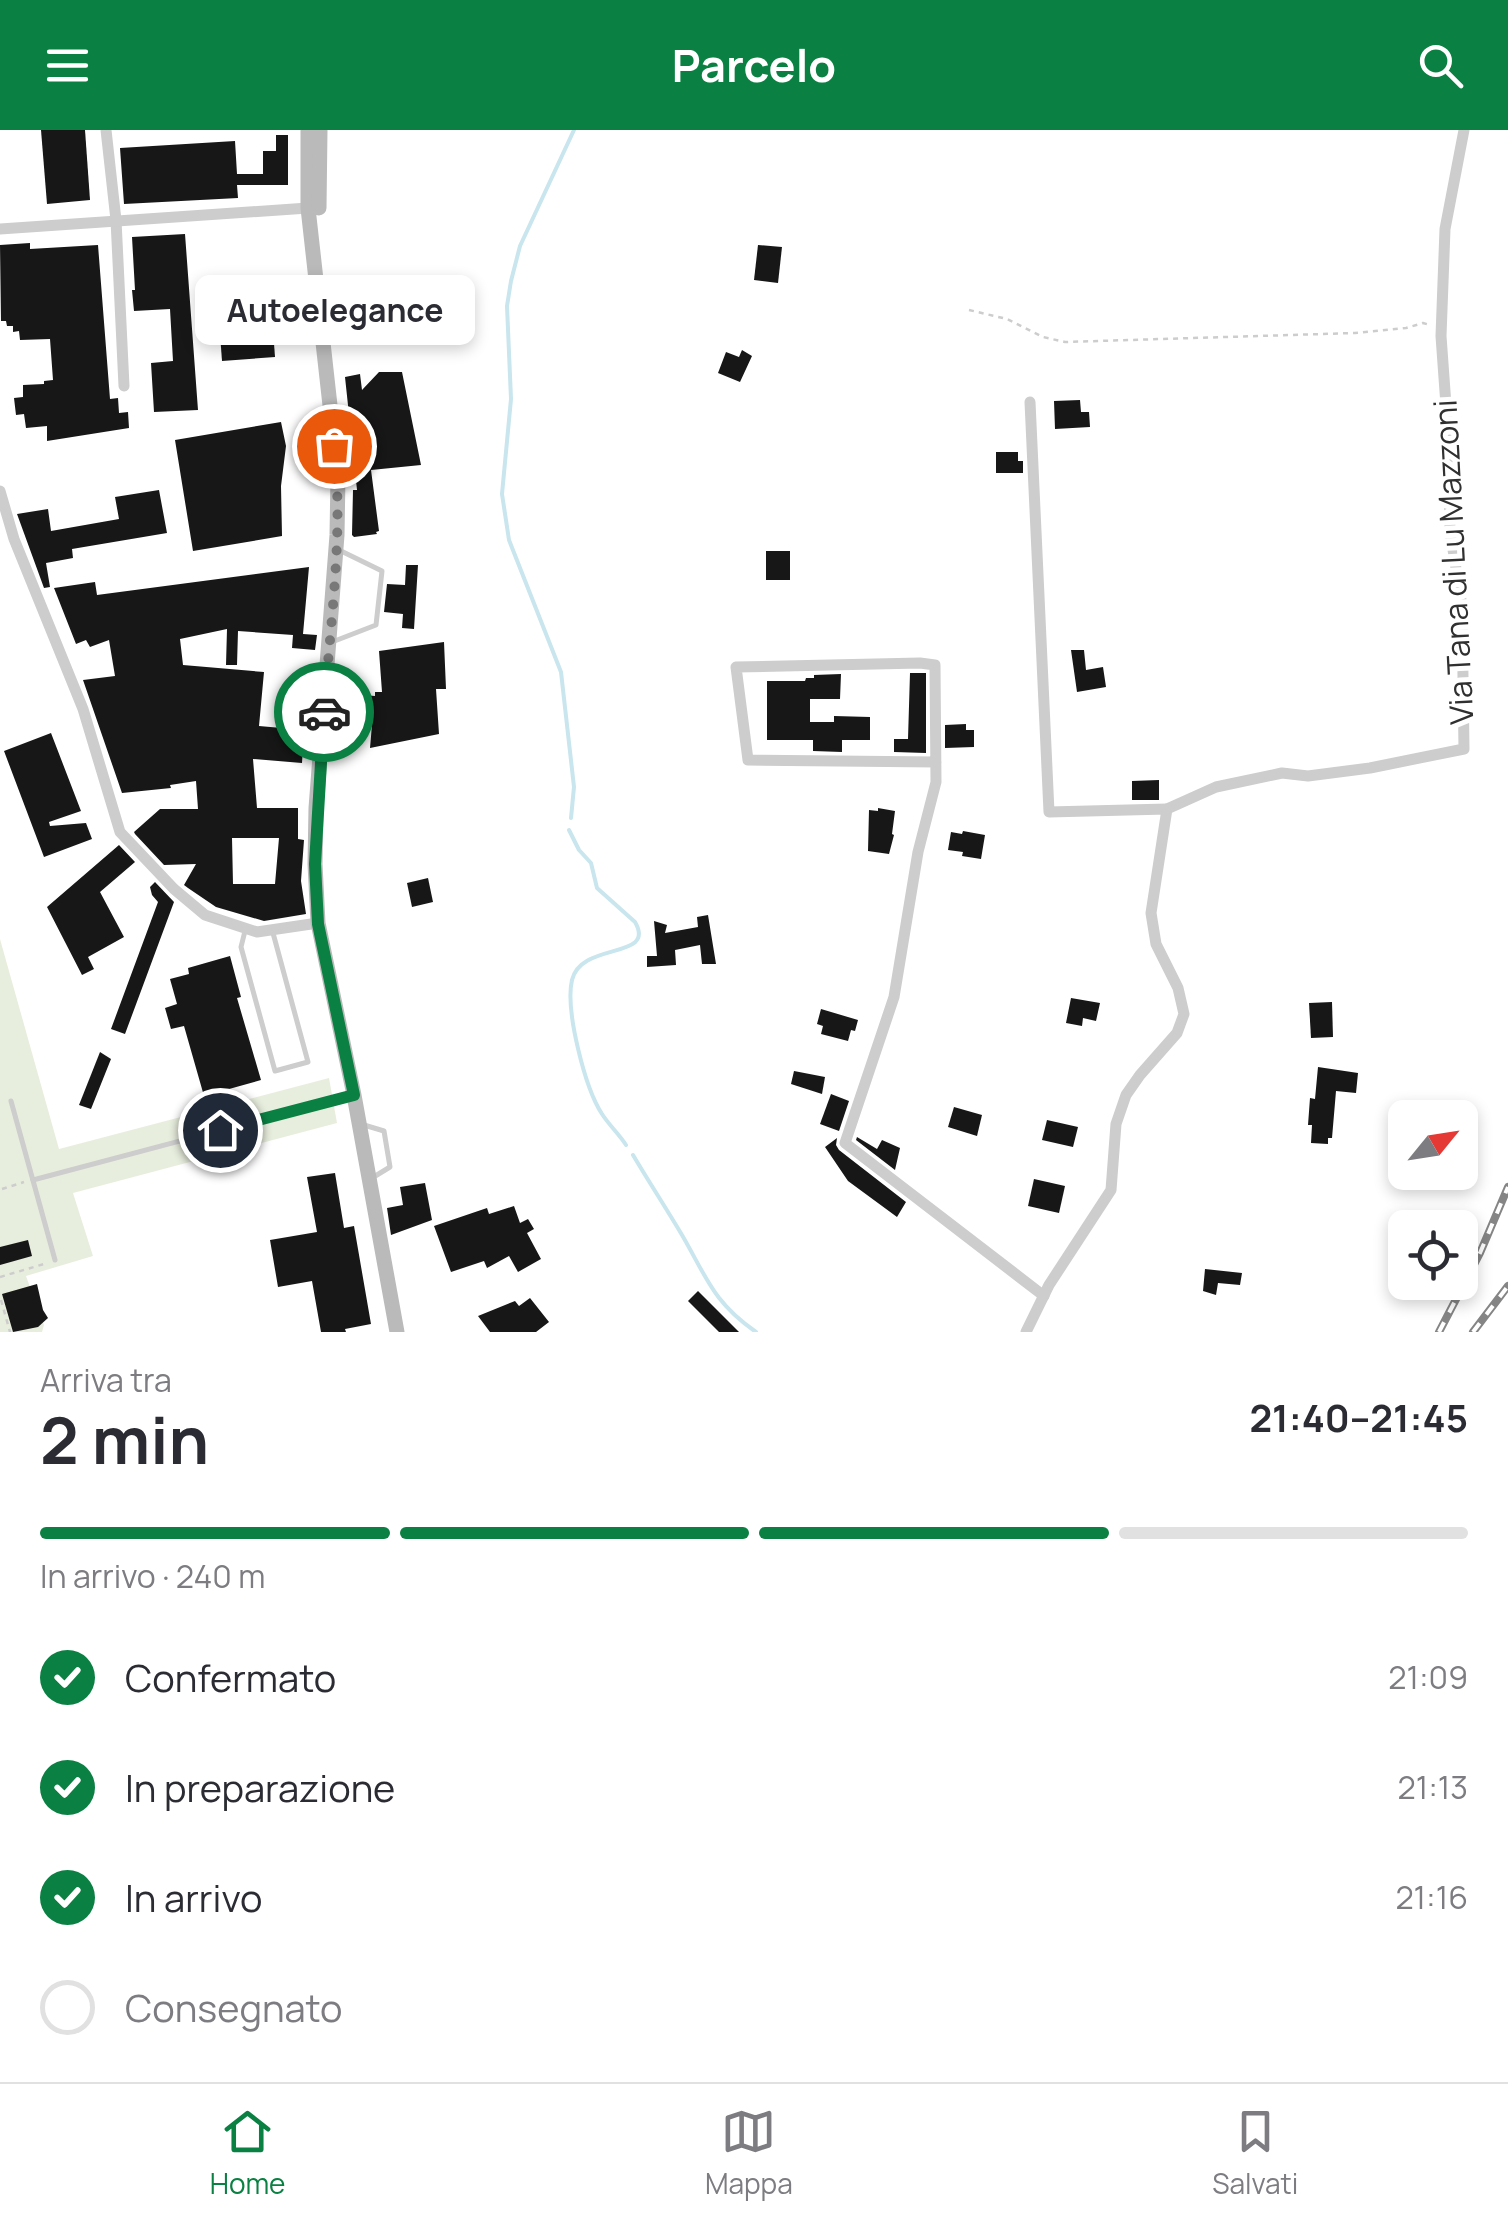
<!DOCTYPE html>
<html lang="it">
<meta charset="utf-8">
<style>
:root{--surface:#fff;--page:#f2f2f3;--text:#2b2b33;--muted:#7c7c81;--line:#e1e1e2;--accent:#0b8043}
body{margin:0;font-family:Manrope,sans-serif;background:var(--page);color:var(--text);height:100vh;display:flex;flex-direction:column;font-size:38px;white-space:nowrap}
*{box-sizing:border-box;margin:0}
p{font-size:32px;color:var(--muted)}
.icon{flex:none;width:55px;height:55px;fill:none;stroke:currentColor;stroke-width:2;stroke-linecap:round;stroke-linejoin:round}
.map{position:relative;height:1202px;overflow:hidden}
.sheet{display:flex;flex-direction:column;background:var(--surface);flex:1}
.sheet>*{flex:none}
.needle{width:65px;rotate:60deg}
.buttons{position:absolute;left:1388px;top:970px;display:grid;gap:20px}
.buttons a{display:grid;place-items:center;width:90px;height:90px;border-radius:15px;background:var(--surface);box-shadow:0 5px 15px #0003;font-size:50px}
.pin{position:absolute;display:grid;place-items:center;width:85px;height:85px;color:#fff;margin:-42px;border:5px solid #fff;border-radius:50%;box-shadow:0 2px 10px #0007}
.courier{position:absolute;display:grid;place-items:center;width:100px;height:100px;margin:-50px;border:8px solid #0b8043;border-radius:50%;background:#fff;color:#222;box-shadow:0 2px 12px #0007}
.bubble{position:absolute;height:70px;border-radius:15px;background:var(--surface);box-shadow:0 5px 15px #0003;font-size:32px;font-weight:700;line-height:70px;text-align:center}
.summary em{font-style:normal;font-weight:700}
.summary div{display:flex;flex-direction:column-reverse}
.summary{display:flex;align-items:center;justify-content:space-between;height:170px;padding:0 40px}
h1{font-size:65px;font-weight:700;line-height:75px}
.bar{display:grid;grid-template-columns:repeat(4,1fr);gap:15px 10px;align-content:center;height:120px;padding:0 40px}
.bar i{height:12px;border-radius:8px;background:var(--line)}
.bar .on{background:var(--accent)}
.bar p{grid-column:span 4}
ol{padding:0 40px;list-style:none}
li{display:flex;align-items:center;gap:30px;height:110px}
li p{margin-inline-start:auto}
li .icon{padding:10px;border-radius:50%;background:var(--accent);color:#fff;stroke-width:4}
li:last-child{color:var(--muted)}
li i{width:55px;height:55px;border:5px solid var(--line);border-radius:50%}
header{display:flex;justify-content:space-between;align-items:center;height:130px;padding:0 40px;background:var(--accent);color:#fff;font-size:45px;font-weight:700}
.menu{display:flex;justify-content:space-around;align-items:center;height:140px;border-top:2px solid var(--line);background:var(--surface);font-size:28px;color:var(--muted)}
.menu a{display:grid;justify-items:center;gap:5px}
.menu .on{color:var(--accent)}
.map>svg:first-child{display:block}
.green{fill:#e8eede}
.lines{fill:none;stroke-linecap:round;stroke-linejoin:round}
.stream{stroke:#c9e5ee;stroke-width:4}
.building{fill:#171717;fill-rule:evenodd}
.path{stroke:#cdcdcd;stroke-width:2.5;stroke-dasharray:5 5;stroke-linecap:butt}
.service{stroke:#cdcdcd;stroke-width:5}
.minor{stroke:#cdcdcd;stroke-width:11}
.secondary{stroke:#bababa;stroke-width:15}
.rail-casing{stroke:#858585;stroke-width:8}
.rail{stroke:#fff;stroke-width:4;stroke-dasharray:11;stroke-linecap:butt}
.done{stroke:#787878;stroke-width:10;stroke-dasharray:0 18}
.route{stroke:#0b8043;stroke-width:12}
.labels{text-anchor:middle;stroke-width:10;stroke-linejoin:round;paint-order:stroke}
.street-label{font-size:32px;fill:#303030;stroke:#fff}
</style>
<header><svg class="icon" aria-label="menu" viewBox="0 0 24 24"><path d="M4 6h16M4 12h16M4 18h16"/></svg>Parcelo<svg class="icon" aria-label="search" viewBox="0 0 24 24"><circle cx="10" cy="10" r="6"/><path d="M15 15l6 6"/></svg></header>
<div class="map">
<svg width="1508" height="1202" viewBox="0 0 1508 1202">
<rect width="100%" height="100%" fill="#fff"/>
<!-- green -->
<polygon class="green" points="0,809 59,1019 329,948 337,993 73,1063 93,1126 26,1146 44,1195 42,1202 0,1202"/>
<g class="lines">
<!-- stream -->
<g class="stream">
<polyline points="571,688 574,657 561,542 509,410 502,364 511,269 507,176 511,151 520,116 574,0"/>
<path d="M569 700 579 720 591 733 597 758 635 792C657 830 581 811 572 850 565 880 585 958 602 984 609 995 619 1004 626 1015"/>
<path d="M633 1025C649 1052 666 1078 682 1105 707 1148 713 1172 756 1202"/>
</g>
</g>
<!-- building -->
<g class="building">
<polygon points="41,0 85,0 90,70 47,74"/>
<polygon points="276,5 288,5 288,55 237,55 238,68 124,74 120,18 235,11 237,44 263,44 263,21 276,21"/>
<polygon points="185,104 198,280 154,282 151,233 173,231 170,179 134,181 132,160 135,160 132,107"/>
<polygon points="30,113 30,119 98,115 110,269 118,268 119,283 128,282 129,298 47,311 47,296 26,298 24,284 16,285 14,268 23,267 23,255 44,254 44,251 53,250 50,209 20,210 19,201 13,202 13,196 7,196 6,191 1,191 0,115"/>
<polygon points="758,115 782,117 778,153 754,150"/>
<polygon points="269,146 275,227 222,231 216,150"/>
<polygon points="742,220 752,226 740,252 718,243 726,222 739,227"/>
<polygon points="379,242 402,242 421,335 371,340 379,401 376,402 377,404 354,407 352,405 353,360 357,360 345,247 360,244 362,260"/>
<polygon points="1080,270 1081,282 1089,282 1090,297 1055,299 1054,271"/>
<polygon points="281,292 286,316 281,356 282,406 193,421 175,310"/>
<polygon points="996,322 1018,322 1018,331 1023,331 1023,343 996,343"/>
<polygon points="159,360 167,403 72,419 73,428 46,433 50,457 44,458 17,384 48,379 51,401 119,389 115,367"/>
<rect x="766" y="421" width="24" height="29"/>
<polygon points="406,435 418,435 414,499 402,498 403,484 384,482 387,454 405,455"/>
<path d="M309 437 303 504 317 505 315 520 292 518 293 505 238 501 237 535H226L227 499 180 509 183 535 264 542 259 596 304 600 302 633 253 629 257 678H298V709L304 710 301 751 306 784 264 791 216 777 188 758 184 755 196 734 164 735 135 704 134 702 160 679H198L196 651 170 655 171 658 122 663 83 550 115 546 109 510 90 517 86 510 76 514 54 458 95 452 97 465ZM232 708H279L275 754H233Z"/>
<polygon points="444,512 446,559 436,559 439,604 370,618 373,583 344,579 349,564 375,566 375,562 382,562 379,521"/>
<polygon points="1071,520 1084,520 1086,540 1103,537 1106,557 1077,562"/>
<polygon points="910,543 926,543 926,623 894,622 894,609 908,609"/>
<polygon points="841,544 840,569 810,569 810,592 834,592 834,586 870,587 870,610 842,610 842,622 813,621 813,610 767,610 767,551 805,551 806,548 814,548 814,545"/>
<polygon points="966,594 966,600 974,600 974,617 945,618 945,595"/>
<polygon points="51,603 81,681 49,692 50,696 86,693 92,709 44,727 4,621"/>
<polygon points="1159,650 1159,670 1132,670 1132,651"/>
<polygon points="878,678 895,681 892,704 894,705 889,724 868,721 869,680 878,681"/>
<polygon points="963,701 985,705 981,729 962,726 963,722 948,720 951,702 962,704"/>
<polygon points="119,715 135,732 100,762 124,807 88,827 94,839 82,845 47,777"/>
<polygon points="428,748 433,772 412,777 407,753"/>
<polygon points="155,752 174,772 125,904 111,899 158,772 152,765 150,757"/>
<polygon points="708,785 716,834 702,834 700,815 675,820 676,835 647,837 647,826 657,826 654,791 667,795 665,803 698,797 697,787"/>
<polygon points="230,826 241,867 237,868 261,950 204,966 184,896 171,899 165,878 177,874 170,849 189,844 188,838"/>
<polygon points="1071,868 1100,873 1096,891 1083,888 1082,896 1066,893"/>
<polygon points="1332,872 1333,907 1311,908 1309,873"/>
<polygon points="821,879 858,890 855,901 851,900 848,911 821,904 823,896 817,894"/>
<polygon points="100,922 111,929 91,979 79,975"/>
<polygon points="1318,937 1358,943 1356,963 1336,961 1332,1008 1328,1008 1328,1014 1311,1013 1312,995 1308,995 1310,968 1315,969"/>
<polygon points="794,941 825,947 822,964 791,954"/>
<polygon points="831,964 849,971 839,1001 820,994"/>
<polygon points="954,977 982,985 977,1006 948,997"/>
<polygon points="1047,990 1078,997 1073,1017 1042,1010"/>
<polygon points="857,1007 877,1019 882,1010 900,1018 895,1040 856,1010"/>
<polygon points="837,1008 836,1015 839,1020 906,1072 897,1087 848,1051 825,1017"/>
<polygon points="335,1043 344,1098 354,1096 371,1194 345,1199 346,1202 321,1202 312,1151 278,1157 270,1110 317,1102 307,1047"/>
<polygon points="1034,1049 1065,1056 1059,1083 1028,1076"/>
<polygon points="425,1053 432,1090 391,1105 387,1078 403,1075 400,1057"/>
<polygon points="514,1076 520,1093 528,1089 534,1099 527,1103 541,1129 518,1142 509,1126 487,1138 484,1131 451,1142 434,1096 487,1078 489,1084"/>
<polygon points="28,1110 32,1126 0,1135 0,1117"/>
<polygon points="1205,1139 1242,1143 1240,1155 1218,1153 1216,1165 1203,1161"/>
<polygon points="37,1154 43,1180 48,1188 38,1197 13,1202 2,1164"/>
<polygon points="698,1161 739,1202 719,1202 688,1171"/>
<polygon points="530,1168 549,1192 536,1202 490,1202 478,1186 515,1171 519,1176"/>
</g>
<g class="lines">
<!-- path -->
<g class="path">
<polyline points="969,180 1007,189 1043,207 1065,212 1355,203 1406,198 1423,193 1430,195"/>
<polyline points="2,1059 24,1052"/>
<polyline points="0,1147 44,1134"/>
<polyline points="1,1170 10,1202"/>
</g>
<!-- service -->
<g class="service">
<polyline points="332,512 376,495 382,441 339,420"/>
<polyline points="245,801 241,817 275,941 308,932 273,803"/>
<polyline points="11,971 55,1130"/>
<polyline points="364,995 384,1001 390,1037 372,1048"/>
<polyline points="33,1050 349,966"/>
</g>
<!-- minor -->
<g class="minor">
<polyline points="106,0 116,90 124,256"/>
<polyline points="0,99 308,78"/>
<polyline points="0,361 14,409 83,579 120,702 174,759 205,785 257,802 318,793"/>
<polyline points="936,632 748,630 736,537 920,533 935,535 936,652 918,722 894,867 845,1013 1044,1166"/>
<polyline points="1167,679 1216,657 1282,643 1308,646 1370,638 1464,619 1462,476 1450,401 1449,317 1441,206 1445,99 1464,0"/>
<polyline points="1026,1202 1049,1155 1111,1060 1116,994 1126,965 1140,945 1177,903 1184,884 1178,858 1156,814 1151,783 1167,679 1049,682 1030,272"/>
</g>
<!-- secondary -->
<g class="secondary">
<polyline points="308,0 308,78 338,347 337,405 316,678 315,734 318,793 354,965 397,1202"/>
<polyline points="319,78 320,0"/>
</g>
<defs>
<g id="rail">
<polyline points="1439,1202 1480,1123 1508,1057"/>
<polyline points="1473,1202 1508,1156"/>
</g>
</defs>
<!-- rail casing -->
<use href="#rail" class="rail-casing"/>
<!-- rail -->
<use href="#rail" class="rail"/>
</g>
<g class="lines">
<!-- done -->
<path class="done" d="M324 582C330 494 344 404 334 316"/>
<!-- route -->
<polyline class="route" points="220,1000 354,965 318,794 315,734 324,582"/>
</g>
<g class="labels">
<!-- street labels -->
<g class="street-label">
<text transform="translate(1454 432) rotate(-93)" y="11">Via Tana di Lu Mazzoni</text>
</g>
</g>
</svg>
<div class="buttons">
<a><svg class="needle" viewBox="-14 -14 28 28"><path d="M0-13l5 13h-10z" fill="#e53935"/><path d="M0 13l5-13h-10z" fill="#7c7c81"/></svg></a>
<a><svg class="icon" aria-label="locate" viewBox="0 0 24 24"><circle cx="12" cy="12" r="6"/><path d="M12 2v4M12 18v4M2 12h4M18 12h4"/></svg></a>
</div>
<div class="pin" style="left:334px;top:316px;background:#ea580c"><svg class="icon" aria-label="bag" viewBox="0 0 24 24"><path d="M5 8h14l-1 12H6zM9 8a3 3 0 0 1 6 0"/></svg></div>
<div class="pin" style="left:220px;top:1000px;background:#1f2937"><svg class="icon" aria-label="home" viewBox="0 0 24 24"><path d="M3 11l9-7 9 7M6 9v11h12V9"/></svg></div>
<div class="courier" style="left:324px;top:582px"><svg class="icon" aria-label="car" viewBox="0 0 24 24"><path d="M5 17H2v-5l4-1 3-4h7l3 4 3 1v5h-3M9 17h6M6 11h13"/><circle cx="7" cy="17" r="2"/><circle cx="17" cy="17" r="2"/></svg></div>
<div class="bubble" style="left:195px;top:145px;width:280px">Autoelegance</div>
</div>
<section class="sheet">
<div class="summary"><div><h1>2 min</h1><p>Arriva tra</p></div><em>21:40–21:45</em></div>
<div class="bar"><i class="on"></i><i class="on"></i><i class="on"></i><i></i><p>In arrivo · 240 m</p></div>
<ol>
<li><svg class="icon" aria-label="check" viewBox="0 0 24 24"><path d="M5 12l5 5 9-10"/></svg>Confermato<p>21:09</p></li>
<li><svg class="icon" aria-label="check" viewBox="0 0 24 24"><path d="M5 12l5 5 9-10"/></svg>In preparazione<p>21:13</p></li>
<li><svg class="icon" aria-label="check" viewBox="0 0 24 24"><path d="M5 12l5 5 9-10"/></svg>In arrivo<p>21:16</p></li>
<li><i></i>Consegnato</li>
</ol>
</section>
<nav class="menu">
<a class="on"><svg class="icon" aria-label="home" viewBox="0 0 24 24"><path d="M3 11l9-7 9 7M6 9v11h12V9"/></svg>Home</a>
<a><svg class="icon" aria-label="map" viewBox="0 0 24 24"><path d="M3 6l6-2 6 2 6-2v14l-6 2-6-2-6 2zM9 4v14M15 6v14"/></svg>Mappa</a>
<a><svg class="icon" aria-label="saved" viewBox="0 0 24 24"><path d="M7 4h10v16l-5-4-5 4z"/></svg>Salvati</a>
</nav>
